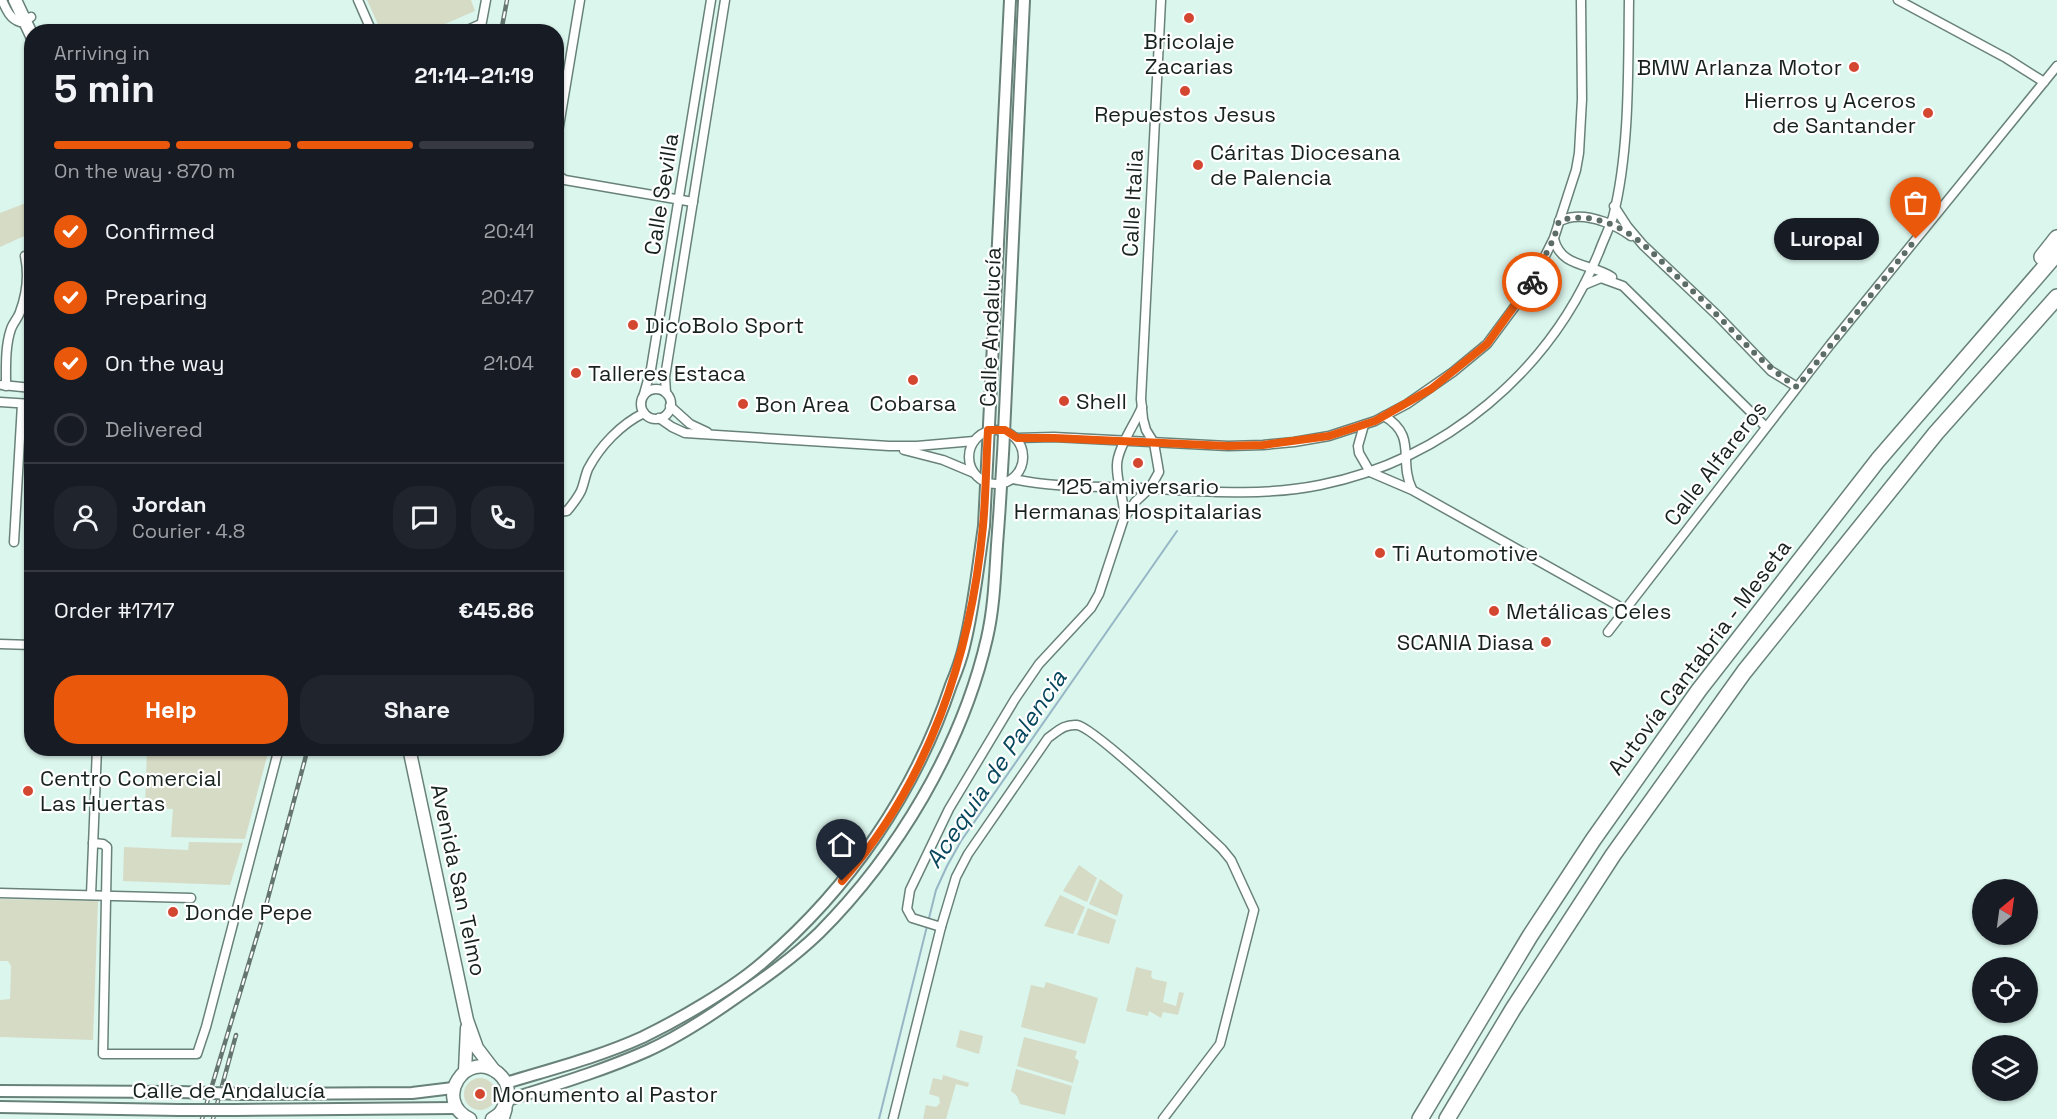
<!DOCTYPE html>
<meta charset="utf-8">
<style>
:root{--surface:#171b24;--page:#20242c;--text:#f1f3f6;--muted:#9ea1a6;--line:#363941;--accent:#ea580c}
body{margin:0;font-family:"Space Grotesk",sans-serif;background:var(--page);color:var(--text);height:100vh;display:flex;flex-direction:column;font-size:22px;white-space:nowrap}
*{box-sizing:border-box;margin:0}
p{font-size:20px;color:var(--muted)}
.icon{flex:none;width:33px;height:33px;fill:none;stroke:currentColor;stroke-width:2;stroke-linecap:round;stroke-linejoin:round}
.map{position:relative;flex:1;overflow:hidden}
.panel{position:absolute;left:24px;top:24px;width:540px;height:732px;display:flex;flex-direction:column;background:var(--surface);border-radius:24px;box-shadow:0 2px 4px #0004}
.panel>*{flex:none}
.needle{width:39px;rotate:29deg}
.controls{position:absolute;left:1972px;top:879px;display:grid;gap:12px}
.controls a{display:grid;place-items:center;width:66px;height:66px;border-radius:50%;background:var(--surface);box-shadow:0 2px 4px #0004;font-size:30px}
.pin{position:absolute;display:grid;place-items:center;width:51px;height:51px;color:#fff;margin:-62px -26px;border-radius:50% 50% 50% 0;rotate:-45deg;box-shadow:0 0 6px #0007}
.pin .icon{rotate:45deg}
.courier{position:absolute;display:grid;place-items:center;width:60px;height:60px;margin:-30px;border:4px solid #ea580c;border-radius:50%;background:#fff;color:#222;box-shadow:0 2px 8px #0007}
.bubble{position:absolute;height:42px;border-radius:21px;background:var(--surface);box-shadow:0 2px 4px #0004;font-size:20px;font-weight:800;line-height:42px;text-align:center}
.headline em{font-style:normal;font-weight:800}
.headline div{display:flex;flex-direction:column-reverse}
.headline{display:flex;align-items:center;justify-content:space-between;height:102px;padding:0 30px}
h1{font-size:39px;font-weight:800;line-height:45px}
.bar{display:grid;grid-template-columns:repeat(4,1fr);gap:9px 6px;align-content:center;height:72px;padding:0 30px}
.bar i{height:8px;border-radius:4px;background:var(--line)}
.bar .active{background:var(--accent)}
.bar p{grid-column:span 4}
.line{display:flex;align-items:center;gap:15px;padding:0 30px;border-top:2px solid var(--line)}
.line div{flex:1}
.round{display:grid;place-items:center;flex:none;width:63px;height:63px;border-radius:24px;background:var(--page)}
ol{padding:0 30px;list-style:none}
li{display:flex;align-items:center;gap:18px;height:66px}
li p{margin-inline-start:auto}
li .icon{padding:6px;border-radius:50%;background:var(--accent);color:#fff;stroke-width:4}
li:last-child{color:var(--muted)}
li i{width:33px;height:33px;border:3px solid var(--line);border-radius:50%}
.cta{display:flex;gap:12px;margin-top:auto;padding:12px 30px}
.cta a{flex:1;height:69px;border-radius:24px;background:var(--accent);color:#fff;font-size:24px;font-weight:800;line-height:69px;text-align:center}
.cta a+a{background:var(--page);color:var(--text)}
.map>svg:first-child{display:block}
.green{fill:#d6dbc6}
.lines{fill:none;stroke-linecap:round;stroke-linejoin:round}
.stream{stroke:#97b6c5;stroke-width:2}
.street-casing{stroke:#698279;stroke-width:11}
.secondary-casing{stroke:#698279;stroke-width:14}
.primary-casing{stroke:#698279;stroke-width:15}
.highway-casing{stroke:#698279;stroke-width:18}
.street{stroke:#fff;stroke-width:8}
.secondary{stroke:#fff;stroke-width:10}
.primary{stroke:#fff;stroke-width:12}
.highway{stroke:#fff;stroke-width:15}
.rail-casing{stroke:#657670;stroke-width:4.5}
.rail{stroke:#fff;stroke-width:2;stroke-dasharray:7;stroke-linecap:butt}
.secondary-bridge-casing{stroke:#698279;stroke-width:14;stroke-linecap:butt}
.secondary-bridge{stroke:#fff;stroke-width:10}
.done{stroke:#5c6c66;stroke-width:6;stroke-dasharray:0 10.8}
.route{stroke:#ea580c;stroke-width:8}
.poi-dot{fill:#d34731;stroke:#fff;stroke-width:2}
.labels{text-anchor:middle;stroke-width:4.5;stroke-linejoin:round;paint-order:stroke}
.poi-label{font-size:22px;fill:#17221e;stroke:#fff;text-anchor:start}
.street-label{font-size:22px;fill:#17221e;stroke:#fff}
.water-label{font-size:24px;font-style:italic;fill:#07475e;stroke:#fff}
</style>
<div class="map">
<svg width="2057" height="1119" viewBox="0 0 2057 1119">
<rect width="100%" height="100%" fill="#dbf6ed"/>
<!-- green -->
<g class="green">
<polygon points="367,0 471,0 475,11 429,31 381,31"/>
<polygon points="31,201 31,233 0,247 0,213"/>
<polygon points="147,749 269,749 245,839 171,837 173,809 145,808"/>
<polygon points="189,842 243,843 230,885 123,881 124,847 188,850"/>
<polygon points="1079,865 1097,878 1087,902 1063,891"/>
<polygon points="1100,879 1123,895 1117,916 1089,904"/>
<polygon points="1060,895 1085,907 1073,934 1044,926"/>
<polygon points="0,899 98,901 93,1040 0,1037 0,1000 10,999 11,966 8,961 0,961"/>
<polygon points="1088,908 1116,920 1109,944 1077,935"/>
<polygon points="1136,967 1152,971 1151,976 1153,979 1167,982 1163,1002 1176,1006 1179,992 1184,993 1178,1015 1163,1012 1161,1018 1149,1011 1148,1016 1126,1011"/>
<polygon points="1046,982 1098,998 1085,1044 1021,1027 1031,985 1044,988"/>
<polygon points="960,1030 983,1036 979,1054 956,1047"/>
<polygon points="1024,1037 1077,1051 1075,1058 1079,1061 1073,1083 1017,1066"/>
<polygon points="1016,1069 1072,1086 1065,1115 1020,1104 1017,1096 1011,1091"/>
<polygon points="943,1075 969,1083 968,1087 956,1084 946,1119 923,1119 926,1105 936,1107 940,1103 939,1097 929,1094 933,1078 942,1080"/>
<circle cx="480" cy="1094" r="16"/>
</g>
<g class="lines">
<!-- stream -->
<polyline class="stream" points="879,1119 936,890 947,866 961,841 1177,531"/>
<defs>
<g id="street">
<path d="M2 0C6 9 10 19 20 22L31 17"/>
<polyline points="358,0 372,32"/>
<polyline points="1898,0 2006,58 2044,82"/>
<polyline points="463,32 481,24"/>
<polyline points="480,32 486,0"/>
<polyline points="556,144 580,0"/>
<polyline points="556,174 565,180 693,202"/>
<polyline points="1614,206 1627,226 1643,245 1717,315 1771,371 1797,387"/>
<path d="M1559 221C1564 220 1569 217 1574 217 1592 215 1616 225 1631 236"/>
<path d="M1554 239C1561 268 1591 263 1612 277"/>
<polyline points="1584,285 1601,278 1623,286 1766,427"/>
<polyline points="2,385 32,388"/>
<path d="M6 386C6 368 5 346 11 329 13 323 18 318 20 312 27 293 29 275 25 256"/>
<circle cx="656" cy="404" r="15"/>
<polyline points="666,393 665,377 725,0"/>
<polyline points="644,394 651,369 711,0"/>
<polyline points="0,402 32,404"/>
<polyline points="670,406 690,424 707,432"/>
<path d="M1142 407C1135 424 1116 450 1117 467 1117 485 1125 500 1124 518L1099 594 1091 608 1039 664 1015 699 949 809 910 890 907 909 912 918 941 927 956 877 968 854 1048 738C1058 731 1064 724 1077 725 1094 727 1202 830 1222 849L1231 860 1254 910 1220 1044 1163 1119"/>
<path d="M1384 416C1418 436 1398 460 1412 489"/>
<polyline points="659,418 672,427 685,433 889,446 917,446 974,441"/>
<polyline points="1364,425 1358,446 1359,453 1370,472 1412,490 1624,609"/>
<circle cx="996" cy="457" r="27"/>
<polyline points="1017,438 1054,437 1228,446 1263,445 1294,442 1329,436 1375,421 1407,404 1453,372 1487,344 1530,286 1554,238 1576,170 1579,153 1582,99 1581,0"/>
<polyline points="904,450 943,460 974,473"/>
<path d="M1013 479C1055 488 1098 486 1140 488 1200 491 1261 497 1320 485 1445 460 1551 371 1599 252 1603 241 1609 229 1613 217 1630 151 1628 68 1629 0"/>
<path d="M556 512 567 511C572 505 577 499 581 491 584 484 585 476 588 469 600 446 621 424 644 413"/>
<polyline points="1124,518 1135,502 1150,488 1159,472 1154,443 1146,430 1143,419 1141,399 1161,0"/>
<polyline points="14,542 22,404"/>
<polyline points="1608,632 1830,345 2057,66"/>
<polyline points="0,644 32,645"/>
<polyline points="93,843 103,844 107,847 103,1054 197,1054 206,1027 279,748"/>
<polyline points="0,893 191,898"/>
<polyline points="91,895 97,748"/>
<polyline points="893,1119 941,927"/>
</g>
<g id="secondary">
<path d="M506 1083C552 1069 599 1057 643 1037 680 1019 732 989 762 963 849 889 915 793 951 685 956 673 961 660 964 647 974 607 978 566 984 526L1010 0"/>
<polyline points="0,1091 180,1092"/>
<polyline points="242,1094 412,1093 453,1088"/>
<path d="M508 1100C555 1085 602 1071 647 1051 678 1037 707 1018 734 999 763 979 793 958 819 933 897 855 962 747 987 638 994 608 995 576 997 545 1001 493 1004 442 1006 390 1013 260 1019 130 1024 0"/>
<polyline points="0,1107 179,1110"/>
<polyline points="235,1110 457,1108"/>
</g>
<g id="primary">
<polyline points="15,0 32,36"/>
<polyline points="409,748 467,1020 477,1048 493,1069"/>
<polyline points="465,1071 467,1028"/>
<path d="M470 1119C432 1101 466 1048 498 1073 504 1078 508 1085 508 1093 509 1105 502 1113 492 1119"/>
</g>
<g id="highway">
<polyline points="2042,257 2057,238"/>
<polyline points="501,1119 504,1109"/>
<polyline points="1420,1119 1530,936 1593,840 1699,690 1878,460 2057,253"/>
<polyline points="1447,1119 1513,1009 1613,855 1744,672 1936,433 2057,297"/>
</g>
</defs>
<!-- street casing -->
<use href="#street" class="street-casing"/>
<!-- secondary casing -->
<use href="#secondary" class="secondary-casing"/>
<!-- primary casing -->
<use href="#primary" class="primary-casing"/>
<!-- highway casing -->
<use href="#highway" class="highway-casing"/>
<!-- street -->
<use href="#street" class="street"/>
<!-- secondary -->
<use href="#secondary" class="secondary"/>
<!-- primary -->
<use href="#primary" class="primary"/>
<!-- highway -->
<use href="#highway" class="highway"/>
<defs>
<g id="rail">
<polyline points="501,32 507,0"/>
<polyline points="202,1119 264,913 308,748"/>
<polyline points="213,1119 236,1035"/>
</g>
</defs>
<!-- rail casing -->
<use href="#rail" class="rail-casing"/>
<!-- rail -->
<use href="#rail" class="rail"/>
<defs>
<g id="secondary-bridge">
<polyline points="180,1092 242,1094"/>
<polyline points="179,1110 235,1110"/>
</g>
</defs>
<!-- secondary-bridge casing -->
<use href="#secondary-bridge" class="secondary-bridge-casing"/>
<!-- secondary-bridge -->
<use href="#secondary-bridge" class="secondary-bridge"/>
</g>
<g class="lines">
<!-- done -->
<path class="done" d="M1532 282 1554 238 1559 221C1580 214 1602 219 1621 229 1640 239 1656 256 1671 271 1687 286 1703 300 1718 316 1744 342 1764 366 1797 387L1916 239"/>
<!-- route -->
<path class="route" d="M842 881C929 782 971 655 983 526 986 494 986 462 988 430H1005L1017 438H1054L1228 446 1263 445 1329 436 1375 421 1431 389 1487 344 1532 282"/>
</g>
<!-- markers -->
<g class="poi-dot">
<circle cx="1189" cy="18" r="6"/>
<circle cx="1854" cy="67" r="6"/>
<circle cx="1185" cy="91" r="6"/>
<circle cx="1928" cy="113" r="6"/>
<circle cx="1198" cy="165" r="6"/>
<circle cx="633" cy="325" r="6"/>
<circle cx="576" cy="373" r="6"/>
<circle cx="913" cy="380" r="6"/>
<circle cx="1064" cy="401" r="6"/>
<circle cx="743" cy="404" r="6"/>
<circle cx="1138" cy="463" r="6"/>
<circle cx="1380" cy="553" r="6"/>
<circle cx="1494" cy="611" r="6"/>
<circle cx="1546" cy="642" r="6"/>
<circle cx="28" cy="791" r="6"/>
<circle cx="173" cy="912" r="6"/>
<circle cx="480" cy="1094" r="6"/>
</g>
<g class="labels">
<!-- poi labels -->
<g class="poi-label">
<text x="1189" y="49" text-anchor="middle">Bricolaje<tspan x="1189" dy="25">Zacarias</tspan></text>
<text x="1842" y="75" text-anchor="end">BMW Arlanza Motor</text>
<text x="1916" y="108" text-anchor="end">Hierros y Aceros<tspan x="1916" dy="25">de Santander</tspan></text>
<text x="1185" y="122" text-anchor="middle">Repuestos Jesus</text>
<text x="1210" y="160">Cáritas Diocesana<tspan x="1210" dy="25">de Palencia</tspan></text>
<text x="645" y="333">DicoBolo Sport</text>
<text x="588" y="381">Talleres Estaca</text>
<text x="1076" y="409">Shell</text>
<text x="913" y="411" text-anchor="middle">Cobarsa</text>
<text x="755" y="412">Bon Area</text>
<text x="1138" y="494" text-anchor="middle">125 amiversario<tspan x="1138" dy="25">Hermanas Hospitalarias</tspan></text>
<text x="1392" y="561">Ti Automotive</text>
<text x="1506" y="619">Metálicas Celes</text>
<text x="1534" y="650" text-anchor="end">SCANIA Diasa</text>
<text x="40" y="786">Centro Comercial<tspan x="40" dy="25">Las Huertas</tspan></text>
<text x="185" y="920">Donde Pepe</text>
<text x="492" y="1102">Monumento al Pastor</text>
</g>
<!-- street labels -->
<g class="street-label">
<text transform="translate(661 194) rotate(-81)" y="8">Calle Sevilla</text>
<text transform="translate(1132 203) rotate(-87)" y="8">Calle Italia</text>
<text transform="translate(990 327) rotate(-88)" y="8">Calle Andalucía</text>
<text transform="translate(1715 463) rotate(-52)" y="8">Calle Alfareros</text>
<text transform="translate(1699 657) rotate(-53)" y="8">Autovía Cantabria - Meseta</text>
<text transform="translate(459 880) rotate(78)" y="8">Avenida San Telmo</text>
<text x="229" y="1098">Calle de Andalucía</text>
</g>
<!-- water labels -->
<g class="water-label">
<text transform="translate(996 769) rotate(-56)" y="8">Acequia de Palencia</text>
</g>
</g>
</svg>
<div class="controls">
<a><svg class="needle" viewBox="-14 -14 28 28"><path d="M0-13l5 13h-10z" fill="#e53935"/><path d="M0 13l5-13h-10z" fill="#9ea1a6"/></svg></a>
<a><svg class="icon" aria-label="locate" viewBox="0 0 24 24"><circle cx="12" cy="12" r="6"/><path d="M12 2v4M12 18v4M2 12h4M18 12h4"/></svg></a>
<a><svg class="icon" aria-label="layers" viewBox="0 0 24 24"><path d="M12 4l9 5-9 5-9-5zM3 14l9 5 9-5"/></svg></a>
</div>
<div class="pin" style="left:1916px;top:239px;background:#ea580c"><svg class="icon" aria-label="bag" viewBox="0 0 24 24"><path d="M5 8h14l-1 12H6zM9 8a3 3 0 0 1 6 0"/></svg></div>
<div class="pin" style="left:842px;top:881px;background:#1f2937"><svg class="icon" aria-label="home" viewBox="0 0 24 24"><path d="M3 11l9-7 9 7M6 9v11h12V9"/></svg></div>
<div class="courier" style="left:1532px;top:282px"><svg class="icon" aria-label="bike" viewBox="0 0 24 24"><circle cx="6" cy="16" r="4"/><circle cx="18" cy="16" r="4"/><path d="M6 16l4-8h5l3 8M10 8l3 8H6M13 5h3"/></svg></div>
<div class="bubble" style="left:1774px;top:218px;width:105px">Luropal</div>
<section class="panel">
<div class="headline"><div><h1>5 min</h1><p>Arriving in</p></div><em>21:14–21:19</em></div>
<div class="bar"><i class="active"></i><i class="active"></i><i class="active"></i><i></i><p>On the way · 870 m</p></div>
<ol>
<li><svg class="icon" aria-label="check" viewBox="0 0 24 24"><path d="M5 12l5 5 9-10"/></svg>Confirmed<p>20:41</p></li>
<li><svg class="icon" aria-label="check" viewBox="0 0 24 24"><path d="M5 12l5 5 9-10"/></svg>Preparing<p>20:47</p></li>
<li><svg class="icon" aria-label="check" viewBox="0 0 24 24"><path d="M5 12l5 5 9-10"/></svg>On the way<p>21:04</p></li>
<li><i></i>Delivered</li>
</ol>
<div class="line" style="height:108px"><a class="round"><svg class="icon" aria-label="person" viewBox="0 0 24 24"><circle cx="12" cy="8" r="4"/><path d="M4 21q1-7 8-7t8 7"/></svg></a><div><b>Jordan</b><p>Courier · 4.8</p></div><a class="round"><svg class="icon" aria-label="chat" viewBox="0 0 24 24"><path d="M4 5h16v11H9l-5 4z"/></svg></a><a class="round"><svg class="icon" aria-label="phone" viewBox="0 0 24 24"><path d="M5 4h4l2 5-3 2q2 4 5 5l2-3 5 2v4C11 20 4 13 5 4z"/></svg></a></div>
<div class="line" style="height:78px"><div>Order #1717</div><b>€45.86</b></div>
<div class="cta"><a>Help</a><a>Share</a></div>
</section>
</div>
